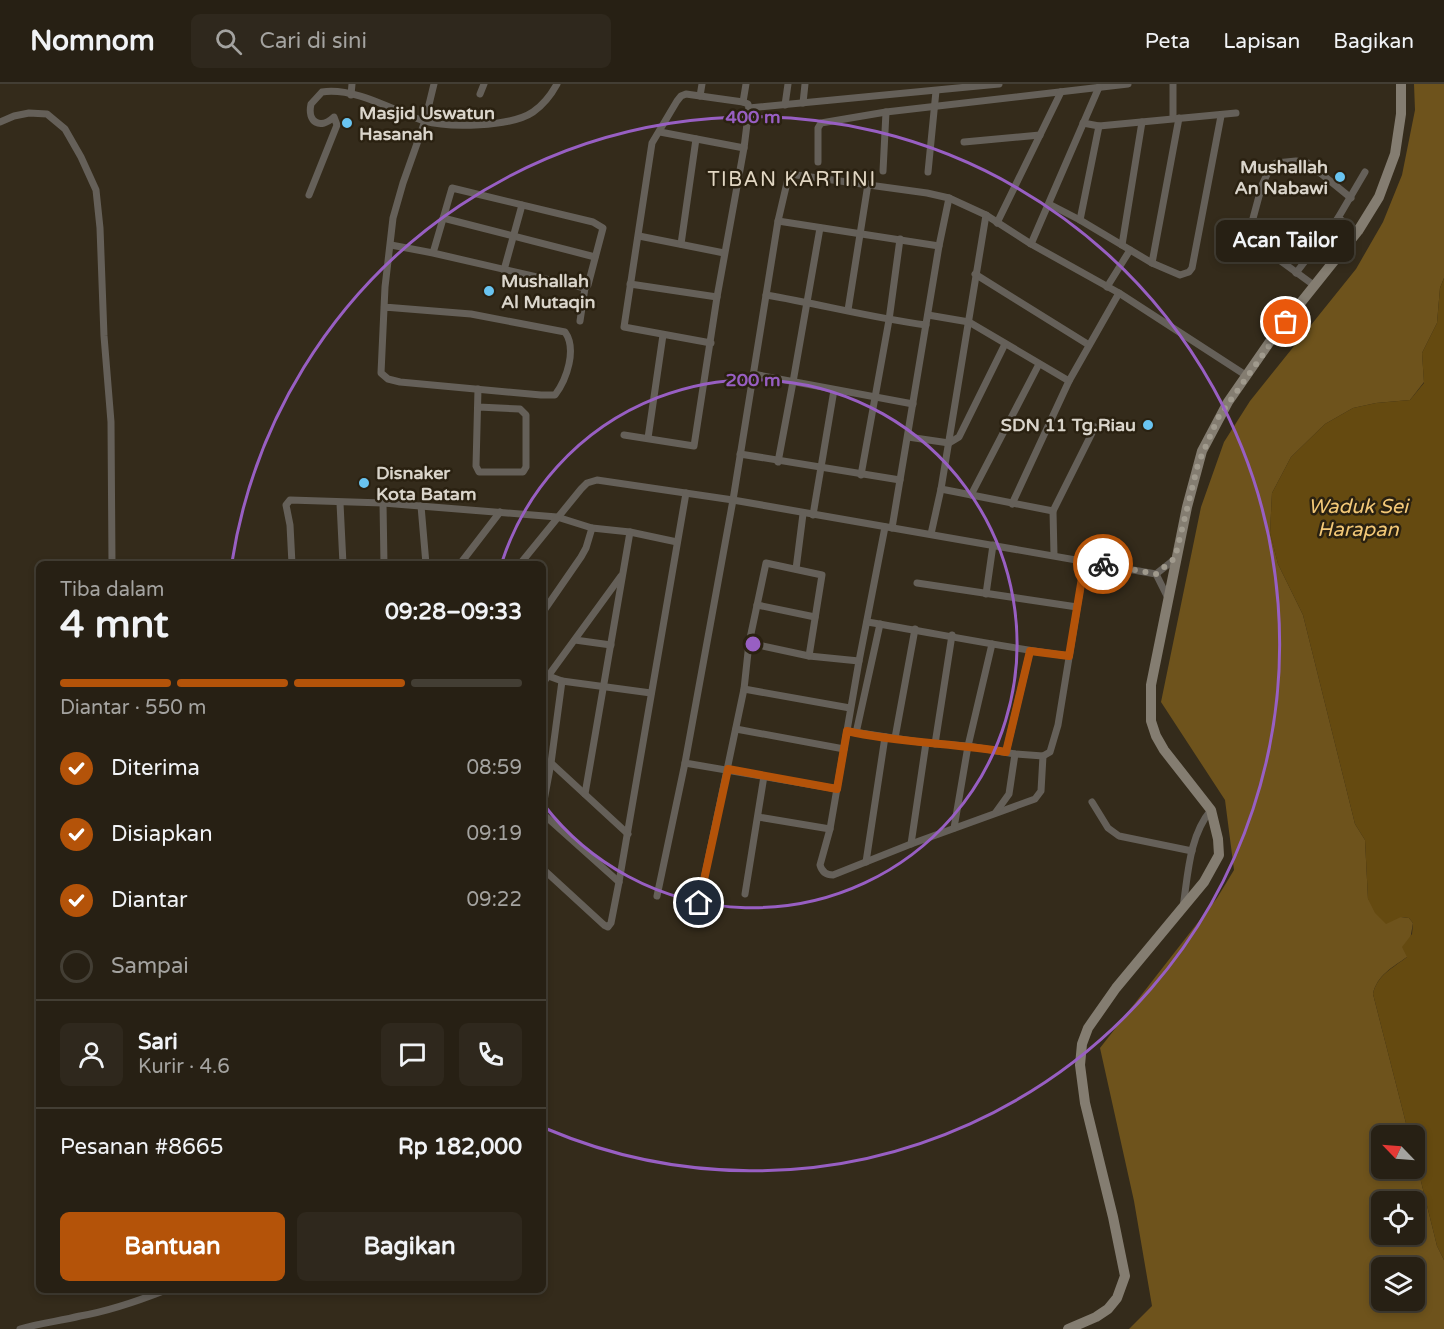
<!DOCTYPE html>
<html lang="id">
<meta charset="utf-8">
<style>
:root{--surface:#272014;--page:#2f281d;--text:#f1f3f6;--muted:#a4a3a0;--line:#433e34;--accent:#b45309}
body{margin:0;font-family:"Varela Round",sans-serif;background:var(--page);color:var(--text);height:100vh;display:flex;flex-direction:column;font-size:22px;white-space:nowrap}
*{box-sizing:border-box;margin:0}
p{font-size:20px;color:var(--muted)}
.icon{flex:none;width:33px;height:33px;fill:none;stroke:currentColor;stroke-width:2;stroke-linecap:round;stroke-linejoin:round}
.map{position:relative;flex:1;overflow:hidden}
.details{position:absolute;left:36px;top:477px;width:510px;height:732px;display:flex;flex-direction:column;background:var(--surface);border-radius:9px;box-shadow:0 3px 9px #0003,0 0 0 2px var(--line)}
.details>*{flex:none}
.needle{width:39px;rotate:295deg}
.tools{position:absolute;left:1371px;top:1041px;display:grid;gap:12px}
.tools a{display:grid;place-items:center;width:54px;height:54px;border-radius:9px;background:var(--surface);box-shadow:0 3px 9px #0003,0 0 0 2px var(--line);font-size:30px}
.pin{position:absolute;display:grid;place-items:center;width:51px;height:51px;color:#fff;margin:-26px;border:3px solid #fff;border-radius:50%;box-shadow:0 2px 6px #0007}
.courier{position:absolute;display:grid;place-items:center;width:60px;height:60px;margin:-30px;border:4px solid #b45309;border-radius:50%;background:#fff;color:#222;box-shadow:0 2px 8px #0007}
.bubble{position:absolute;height:42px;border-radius:9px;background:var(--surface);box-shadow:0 3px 9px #0003,0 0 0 2px var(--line);font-size:20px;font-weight:800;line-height:42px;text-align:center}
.summary em{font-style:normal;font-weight:800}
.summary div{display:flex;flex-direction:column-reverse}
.summary{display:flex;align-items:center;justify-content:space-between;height:102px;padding:0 24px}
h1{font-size:39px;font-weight:800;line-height:45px}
.bar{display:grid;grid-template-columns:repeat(4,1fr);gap:9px 6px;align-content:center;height:72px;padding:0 24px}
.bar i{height:8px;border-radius:4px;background:var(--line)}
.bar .current{background:var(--accent)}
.bar p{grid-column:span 4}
.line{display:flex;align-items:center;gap:15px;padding:0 24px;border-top:2px solid var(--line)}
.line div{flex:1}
.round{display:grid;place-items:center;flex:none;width:63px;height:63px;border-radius:9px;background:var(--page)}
ol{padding:0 24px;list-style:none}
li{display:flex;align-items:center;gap:18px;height:66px}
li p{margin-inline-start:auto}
li .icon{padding:6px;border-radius:50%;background:var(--accent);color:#fff;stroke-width:4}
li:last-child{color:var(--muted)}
li i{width:33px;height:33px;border:3px solid var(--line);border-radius:50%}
.action{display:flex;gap:12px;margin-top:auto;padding:12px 24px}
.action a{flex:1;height:69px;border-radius:9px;background:var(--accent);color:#fff;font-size:24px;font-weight:800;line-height:69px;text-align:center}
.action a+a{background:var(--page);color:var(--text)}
header{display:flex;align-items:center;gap:36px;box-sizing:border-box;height:84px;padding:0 30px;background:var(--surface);border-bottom:2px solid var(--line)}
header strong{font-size:28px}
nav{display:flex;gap:33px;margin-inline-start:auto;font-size:21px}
.search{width:420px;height:54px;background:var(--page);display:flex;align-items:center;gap:15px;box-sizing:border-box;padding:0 21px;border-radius:9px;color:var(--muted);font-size:22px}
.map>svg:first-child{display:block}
.forest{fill:#6e531c;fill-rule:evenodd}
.water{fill:#654a10}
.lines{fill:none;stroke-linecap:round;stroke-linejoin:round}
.minor{stroke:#656059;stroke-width:7}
.secondary{stroke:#847d71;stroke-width:10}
.done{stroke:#a09a8d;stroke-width:6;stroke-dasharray:0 10.8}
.route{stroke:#b45309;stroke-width:8}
.ring{fill:none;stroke:#985fc3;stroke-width:3}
.poi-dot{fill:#69c4f1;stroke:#2a2111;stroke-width:2}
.labels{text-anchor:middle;stroke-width:5;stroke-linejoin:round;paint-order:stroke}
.poi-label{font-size:18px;font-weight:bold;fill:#dad5cb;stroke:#2a2111;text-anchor:start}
.neighbourhood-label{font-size:20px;letter-spacing:1.5px;fill:#e2d7c3;stroke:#2a2111}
.water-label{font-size:20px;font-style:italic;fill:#f3c877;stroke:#2a2111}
.centre{fill:#985fc3;stroke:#2a2111;stroke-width:3}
.ring-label{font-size:18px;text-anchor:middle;font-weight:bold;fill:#985fc3;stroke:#2a2111;stroke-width:5;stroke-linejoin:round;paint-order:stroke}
</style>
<header>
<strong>Nomnom</strong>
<div class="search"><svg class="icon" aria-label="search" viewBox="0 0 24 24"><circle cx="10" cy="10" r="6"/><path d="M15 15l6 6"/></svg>Cari di sini</div>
<nav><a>Peta</a><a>Lapisan</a><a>Bagikan</a></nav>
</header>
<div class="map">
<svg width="1444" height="1245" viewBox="0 0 1444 1245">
<rect width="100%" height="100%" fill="#342b1b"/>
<!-- forest -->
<path class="forest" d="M1414 0H1444V194L1440 204 1437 239 1422 269 1424 298 1410 316 1376 319 1353 324 1325 340 1291 373 1272 409 1270 449 1278 480 1303 531 1355 740 1365 756 1368 815 1401 833 1409 834 1413 839 1407 873C1393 883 1377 891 1373 910L1409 1051 1382 1052V1084H1414L1415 1073 1437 1162 1444 1176V1245H1129L1152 1222 1134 1117 1100 964 1217 814 1234 786 1225 716 1161 618 1201 423 1224 358 1250 317 1356 185 1383 138 1402 91 1415 26ZM1382 1118H1414V1150H1382ZM1382 1184H1414V1216H1382Z"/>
<!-- water -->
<path class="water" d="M1444 194V1176L1437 1162 1415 1073 1414 1052 1409 1051 1373 910C1377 891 1393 884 1407 873L1402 863 1412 850 1413 839 1409 834 1401 833 1386 840 1375 829 1368 815 1365 756 1355 740 1303 531 1278 480 1270 449 1272 409 1291 373 1325 340 1353 324 1376 319 1410 316 1424 299 1422 269 1437 239 1440 204Z"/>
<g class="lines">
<!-- minor -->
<g class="minor">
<polyline points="480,10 484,0"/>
<polyline points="351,11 352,0"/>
<polyline points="700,12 702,0"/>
<polyline points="743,18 746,0"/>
<polyline points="803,19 805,0"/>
<polyline points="785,21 788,0"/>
<polyline points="749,24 999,0"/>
<polyline points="1173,34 1173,0"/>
<polyline points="0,38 14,32 29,29 47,30 65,45 81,73 96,106 100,144 104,252 111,338 112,480"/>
<polyline points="1083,39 1099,42 1236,29"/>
<polyline points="660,48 744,64"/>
<polyline points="964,58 1040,51"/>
<polyline points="818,78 818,44 821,39 886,28 1128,0"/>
<polyline points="883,87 886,28"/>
<polyline points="928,88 936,7"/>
<path d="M309 111 337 41 334 33C320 46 307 38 311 20L322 8C355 3 394 27 424 37 449 44 511 43 533 28 543 21 551 11 557 0"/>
<polyline points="1049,120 1080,136 1152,179 1179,34"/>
<polyline points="443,134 595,173"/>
<polyline points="1080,136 1099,42"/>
<polyline points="778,137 939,162"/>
<polyline points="997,139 1061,8"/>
<polyline points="1229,141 1248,153 1315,202"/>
<polyline points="1358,147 1338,134 1365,88"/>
<polyline points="639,152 724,169"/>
<polyline points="1248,153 1262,101 1271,82 1276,79 1296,77 1308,79 1351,114"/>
<polyline points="681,160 696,55"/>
<polyline points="1031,160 1099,3"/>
<polyline points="391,161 433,169 585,204 588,201 603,144 593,138 452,104 433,169"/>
<polyline points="1122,161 1142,38"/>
<polyline points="1152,179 1180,191 1189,188 1192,184 1221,32"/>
<polyline points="504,186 522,121"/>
<polyline points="1296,189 1338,134"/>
<polyline points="975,190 1089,261"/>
<polyline points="630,200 717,213"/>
<polyline points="1107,203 1130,166"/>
<path d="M766 211C820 220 872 234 926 241"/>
<path d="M384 223 471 230 565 248C577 265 567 295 555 311H541L400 298 388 295 381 289 385 203 393 134 403 99 425 37 434 0"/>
<polyline points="848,226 868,100"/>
<polyline points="928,231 969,238 1069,297"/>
<polyline points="580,237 585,204"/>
<polyline points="753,290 913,320"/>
<polyline points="478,323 520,325 526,331 526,383 523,388 479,388 476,382 478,305"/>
<polyline points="624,351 694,362 717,213 744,64 749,24 748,20 743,18 686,10 681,12 677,17 652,59 624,243 711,259"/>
<polyline points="908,353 949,359 959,353 1005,260"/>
<polyline points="648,354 663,251"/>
<polyline points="740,370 900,396"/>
<polyline points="778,378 793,298 820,144"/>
<polyline points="861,391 889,236 900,155"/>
<polyline points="941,405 1053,427"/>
<polyline points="971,411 1039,280"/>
<polyline points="340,419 343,480"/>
<polyline points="383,419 384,480"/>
<polyline points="1012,420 1069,297 1119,209"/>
<polyline points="421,422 426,480"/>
<polyline points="813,431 834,306"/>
<path d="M885 443 859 577 830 745 820 781C822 788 826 791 833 791L911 760 1035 715 1041 707 1043 672"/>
<polyline points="892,444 939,162 949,114"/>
<polyline points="931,450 941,405 986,131"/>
<polyline points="1054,471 1053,427 1095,343"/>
<polyline points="292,480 290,441 286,421 290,416 383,419 557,433 592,444 630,448 677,458"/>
<polyline points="460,480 500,428"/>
<polyline points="520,480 581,405 587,399 597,396 733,416 1156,490 1175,475"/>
<polyline points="796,485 803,430"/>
<polyline points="1156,490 1167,512"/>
<polyline points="917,499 1077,523"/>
<polyline points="986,510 993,461"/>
<polyline points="757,521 815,533"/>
<polyline points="543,528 581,473 586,464 592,444"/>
<path d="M867 538C934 549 1001 563 1069 572"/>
<polyline points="575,556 611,561"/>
<polyline points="749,559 809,572 859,577"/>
<polyline points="543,590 562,597 651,609"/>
<polyline points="543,599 621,492"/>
<polyline points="744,605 850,624"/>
<polyline points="736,645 844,665"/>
<polyline points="847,647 926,659 968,662 1015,670 1043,672 1050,668 1058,641 1085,476"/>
<polyline points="856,649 880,540"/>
<polyline points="895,654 915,545"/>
<polyline points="935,660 952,551"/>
<polyline points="1006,668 1030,567"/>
<polyline points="551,679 628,750"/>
<polyline points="837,705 685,679 733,416 778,137 789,90 927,109 949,114 986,131 1031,160 1119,209 1247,292"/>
<polyline points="585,710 630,448"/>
<polyline points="1092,718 1108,744 1119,752 1192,767"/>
<polyline points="543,722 551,679 562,597"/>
<polyline points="996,728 1009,710 1015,670"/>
<polyline points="543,730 619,798"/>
<polyline points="758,733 830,745"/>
<polyline points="954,744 968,662 992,560"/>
<polyline points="911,760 926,659"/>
<polyline points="866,778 885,653"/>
<polyline points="543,785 604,841 608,843 611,839 619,798 686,409"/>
<polyline points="745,810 764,692"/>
<polyline points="657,812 685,679"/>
<polyline points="699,819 744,605 749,559 766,479 822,491 809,572"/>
<path d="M1183 823C1188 791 1189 752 1211 726"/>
<path d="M20 1245C40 1239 60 1237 80 1232 110 1227 138 1217 166 1206"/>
</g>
<!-- secondary -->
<polyline class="secondary" points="1068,1245 1096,1233 1108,1225 1117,1214 1125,1192 1113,1133 1085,1019 1080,981 1082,960 1088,944 1116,904 1204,798 1219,771 1218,755 1211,726 1164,666 1156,652 1151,637 1151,601 1187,423 1202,367 1228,318 1271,256 1358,147 1379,113 1395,70 1401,30 1401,0"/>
</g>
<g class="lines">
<!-- done -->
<polyline class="done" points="1103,480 1156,490 1175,474 1198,380 1218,334 1286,238"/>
<!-- route -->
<path class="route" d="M699 819 728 685 837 705 847 647C899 659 953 659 1006 668L1030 567 1069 572 1085 476 1103 480"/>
</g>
<!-- distance rings -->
<g class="ring">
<path d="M502 478A264 264 0 1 1 544 721"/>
<path d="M232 478A527 527 0 1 1 547 1045"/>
</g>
<!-- markers -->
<g class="poi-dot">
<circle cx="347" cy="39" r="6"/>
<circle cx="1340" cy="93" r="6"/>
<circle cx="489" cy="207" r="6"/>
<circle cx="1148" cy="341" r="6"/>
<circle cx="364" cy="399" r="6"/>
</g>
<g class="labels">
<!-- poi labels -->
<g class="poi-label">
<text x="359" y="35">Masjid Uswatun<tspan x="359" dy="21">Hasanah</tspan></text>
<text x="1328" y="89" text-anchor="end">Mushallah<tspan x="1328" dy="21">An Nabawi</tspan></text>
<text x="501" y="203">Mushallah<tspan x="501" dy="21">Al Mutaqin</tspan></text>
<text x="1136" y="347" text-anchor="end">SDN 11 Tg.Riau</text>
<text x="376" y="395">Disnaker<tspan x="376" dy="21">Kota Batam</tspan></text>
</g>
<!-- neighbourhood labels -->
<g class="neighbourhood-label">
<text x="792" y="102">TIBAN KARTINI</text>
</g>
<!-- water labels -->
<g class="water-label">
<text x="1358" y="429">Waduk Sei<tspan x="1358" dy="23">Harapan</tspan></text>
</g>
</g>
<circle cx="753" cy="560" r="9" class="centre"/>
<g class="ring-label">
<text x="753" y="39">400 m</text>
<text x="753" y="302">200 m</text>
</g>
</svg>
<div class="tools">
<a><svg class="needle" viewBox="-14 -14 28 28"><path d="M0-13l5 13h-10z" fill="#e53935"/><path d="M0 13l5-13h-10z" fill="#a4a3a0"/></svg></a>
<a><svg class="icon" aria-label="locate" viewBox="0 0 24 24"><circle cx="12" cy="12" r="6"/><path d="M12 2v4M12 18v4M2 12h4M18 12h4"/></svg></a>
<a><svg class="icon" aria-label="layers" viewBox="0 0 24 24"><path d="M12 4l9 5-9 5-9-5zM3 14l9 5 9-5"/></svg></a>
</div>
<div class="pin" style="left:1286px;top:238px;background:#ea580c"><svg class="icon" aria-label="bag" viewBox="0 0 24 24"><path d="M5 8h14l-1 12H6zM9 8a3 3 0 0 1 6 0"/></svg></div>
<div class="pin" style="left:699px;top:819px;background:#1f2937"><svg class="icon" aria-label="home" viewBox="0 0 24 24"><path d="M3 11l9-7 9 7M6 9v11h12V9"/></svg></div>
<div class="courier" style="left:1103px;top:480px"><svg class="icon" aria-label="bike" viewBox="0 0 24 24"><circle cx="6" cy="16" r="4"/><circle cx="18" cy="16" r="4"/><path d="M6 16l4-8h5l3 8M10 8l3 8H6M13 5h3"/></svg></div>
<div class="bubble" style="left:1216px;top:136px;width:138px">Acan Tailor</div>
<section class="details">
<div class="summary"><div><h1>4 mnt</h1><p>Tiba dalam</p></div><em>09:28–09:33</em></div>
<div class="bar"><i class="current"></i><i class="current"></i><i class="current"></i><i></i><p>Diantar · 550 m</p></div>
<ol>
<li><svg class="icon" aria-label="check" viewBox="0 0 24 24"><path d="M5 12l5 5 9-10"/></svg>Diterima<p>08:59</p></li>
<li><svg class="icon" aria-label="check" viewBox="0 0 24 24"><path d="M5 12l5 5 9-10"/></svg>Disiapkan<p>09:19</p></li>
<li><svg class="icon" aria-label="check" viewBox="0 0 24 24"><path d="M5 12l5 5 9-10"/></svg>Diantar<p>09:22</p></li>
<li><i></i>Sampai</li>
</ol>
<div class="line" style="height:108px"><a class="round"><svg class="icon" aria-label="person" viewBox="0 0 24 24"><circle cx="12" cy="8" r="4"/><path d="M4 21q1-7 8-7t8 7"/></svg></a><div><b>Sari</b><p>Kurir · 4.6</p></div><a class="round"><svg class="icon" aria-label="chat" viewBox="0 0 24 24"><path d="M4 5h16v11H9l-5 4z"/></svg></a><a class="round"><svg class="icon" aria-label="phone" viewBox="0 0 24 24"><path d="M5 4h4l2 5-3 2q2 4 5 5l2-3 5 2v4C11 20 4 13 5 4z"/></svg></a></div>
<div class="line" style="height:78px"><div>Pesanan #8665</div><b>Rp 182,000</b></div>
<div class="action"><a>Bantuan</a><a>Bagikan</a></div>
</section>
</div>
